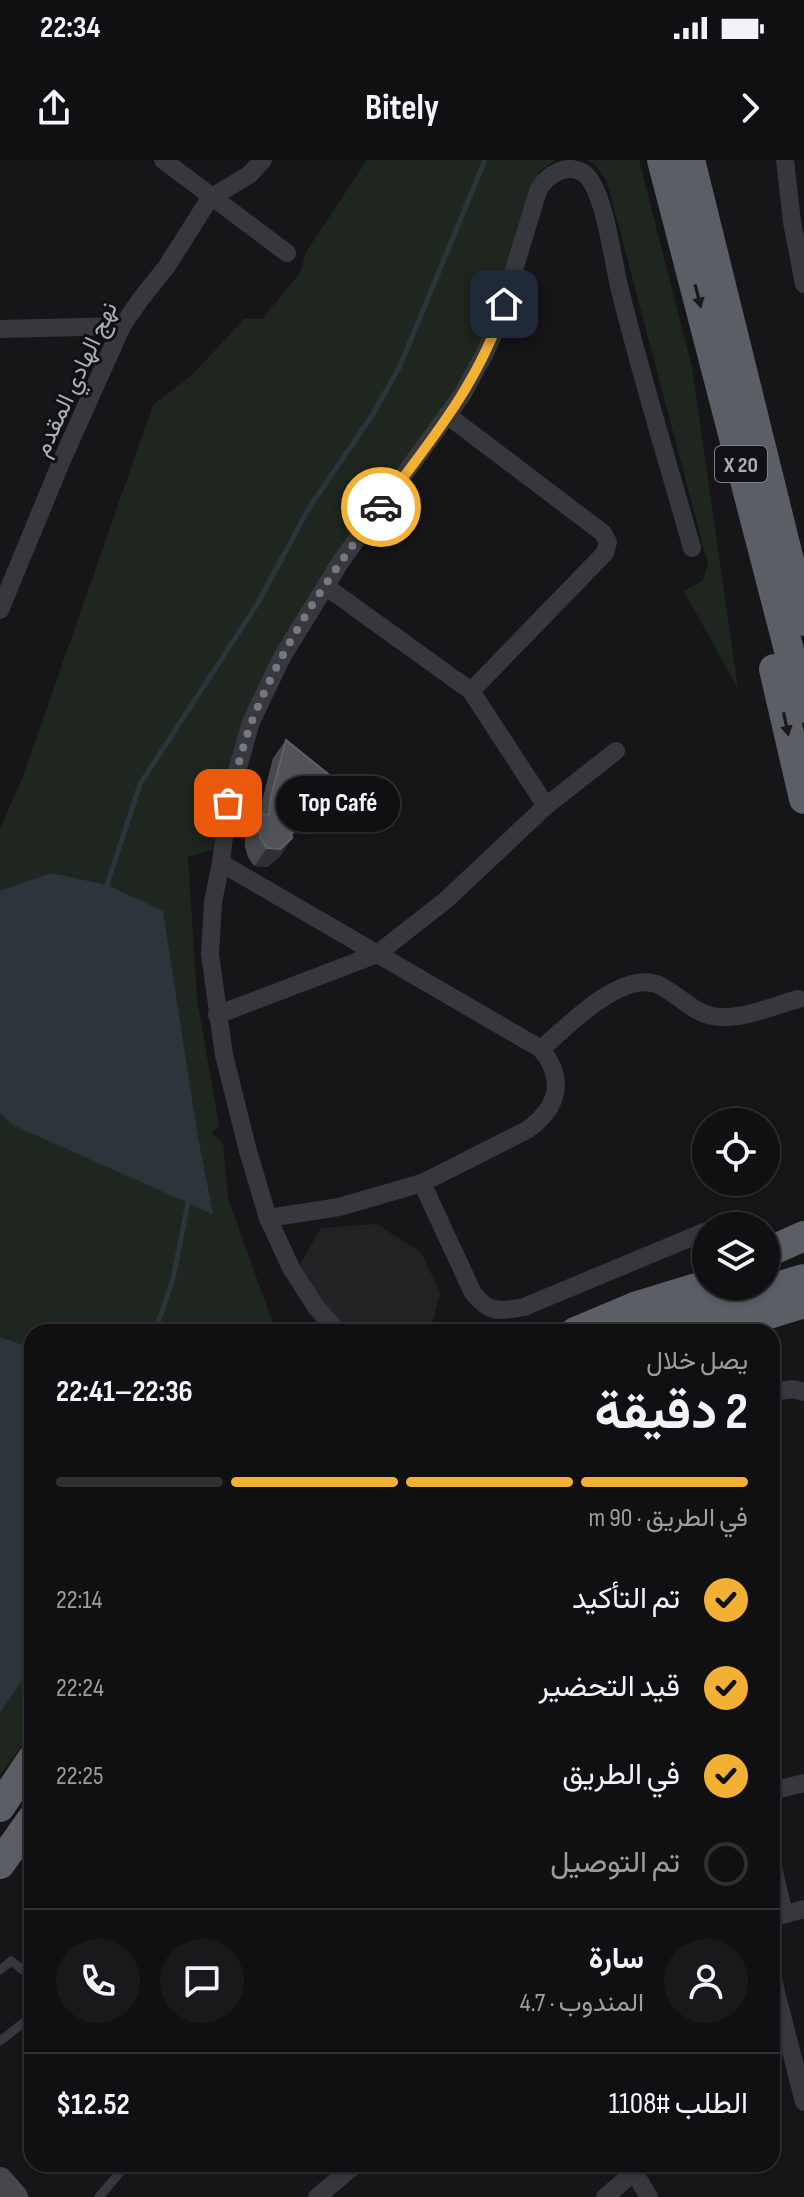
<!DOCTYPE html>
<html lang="ar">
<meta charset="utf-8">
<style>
:root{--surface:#101012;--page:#19191b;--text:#f1f3f6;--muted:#9c9d9f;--line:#303032;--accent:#f2b134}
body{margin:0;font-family:"Sofia Sans Condensed",Vazirmatn,sans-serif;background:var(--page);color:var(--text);direction:rtl;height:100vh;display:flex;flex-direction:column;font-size:30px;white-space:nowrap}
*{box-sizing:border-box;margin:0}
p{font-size:26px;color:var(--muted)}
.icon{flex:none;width:44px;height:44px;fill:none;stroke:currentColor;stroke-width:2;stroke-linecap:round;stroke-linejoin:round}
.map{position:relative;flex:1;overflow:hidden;direction:ltr}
.details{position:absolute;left:24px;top:1164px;width:756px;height:848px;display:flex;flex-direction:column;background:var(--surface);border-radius:24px;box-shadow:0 2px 6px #0004,0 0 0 2px var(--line);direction:rtl}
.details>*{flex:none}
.controls{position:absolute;left:692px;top:948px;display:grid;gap:16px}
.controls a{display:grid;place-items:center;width:88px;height:88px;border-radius:50%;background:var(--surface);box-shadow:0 2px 6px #0004,0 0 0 2px var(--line);font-size:40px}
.pin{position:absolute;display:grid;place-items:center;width:68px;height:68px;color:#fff;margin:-34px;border-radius:16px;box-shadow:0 4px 12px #0006}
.courier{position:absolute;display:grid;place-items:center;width:80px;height:80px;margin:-40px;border:6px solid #f2b134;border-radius:50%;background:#fff;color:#222;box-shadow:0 2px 10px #0007}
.bubble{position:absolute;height:56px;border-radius:28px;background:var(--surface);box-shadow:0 2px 6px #0004,0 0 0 2px var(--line);font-size:26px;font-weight:700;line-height:56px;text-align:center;direction:rtl}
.summary em{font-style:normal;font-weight:700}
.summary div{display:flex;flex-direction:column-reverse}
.summary{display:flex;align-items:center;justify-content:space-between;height:136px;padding:0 32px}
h1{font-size:52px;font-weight:700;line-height:60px}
.bar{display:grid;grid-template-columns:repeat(4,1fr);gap:12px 8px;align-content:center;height:96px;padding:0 32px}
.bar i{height:10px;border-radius:6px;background:var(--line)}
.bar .active{background:var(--accent)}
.bar p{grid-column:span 4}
.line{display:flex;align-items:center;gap:20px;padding:0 32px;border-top:2px solid var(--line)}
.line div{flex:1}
.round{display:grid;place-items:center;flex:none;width:84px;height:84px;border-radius:42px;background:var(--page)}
ol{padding:0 32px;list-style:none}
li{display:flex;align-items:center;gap:24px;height:88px}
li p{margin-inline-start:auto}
li .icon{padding:8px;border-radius:50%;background:var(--accent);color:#111;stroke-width:4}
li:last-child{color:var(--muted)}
li i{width:44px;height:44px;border:4px solid var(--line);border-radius:50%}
.status{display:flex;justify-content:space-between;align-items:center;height:56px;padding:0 40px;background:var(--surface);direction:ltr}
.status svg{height:22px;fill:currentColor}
header{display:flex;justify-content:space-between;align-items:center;height:104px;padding:0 32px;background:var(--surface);font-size:36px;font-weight:700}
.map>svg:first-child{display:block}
.built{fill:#222225}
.green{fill:#1e261f}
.water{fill:#2c353c}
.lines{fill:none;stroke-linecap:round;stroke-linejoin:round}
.stream{stroke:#2c353c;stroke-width:5}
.service{stroke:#37383d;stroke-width:9}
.minor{stroke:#37383d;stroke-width:18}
.secondary{stroke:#45474d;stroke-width:26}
.trunk{stroke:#5b5e65;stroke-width:30}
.wall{fill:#47494d}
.shaded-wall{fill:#2f3033}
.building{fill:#525359;stroke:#5f6168;stroke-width:2}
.oneway{fill:#18191b}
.done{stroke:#757880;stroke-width:8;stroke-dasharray:0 14.4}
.route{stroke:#f2b134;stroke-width:10}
.labels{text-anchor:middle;stroke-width:6;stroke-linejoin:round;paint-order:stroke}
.shield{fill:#111113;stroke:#7b7e86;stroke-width:2}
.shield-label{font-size:22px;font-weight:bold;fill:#a8adb8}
.street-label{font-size:24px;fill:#a8adb8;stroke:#111113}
</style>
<div class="status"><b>22:34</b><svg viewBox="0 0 49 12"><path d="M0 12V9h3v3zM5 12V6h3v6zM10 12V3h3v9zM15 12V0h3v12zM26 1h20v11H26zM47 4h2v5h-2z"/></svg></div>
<header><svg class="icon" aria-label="forward" viewBox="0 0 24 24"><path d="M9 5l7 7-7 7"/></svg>Bitely<svg class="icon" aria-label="share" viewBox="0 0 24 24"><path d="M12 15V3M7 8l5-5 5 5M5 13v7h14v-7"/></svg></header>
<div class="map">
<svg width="804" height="2037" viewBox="0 0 804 2037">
<rect width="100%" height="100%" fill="#161618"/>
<!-- built -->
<polygon class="built" points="376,1064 421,1092 440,1133 430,1172 354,1172 324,1149 300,1104 321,1068"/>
<!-- green -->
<g class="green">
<polygon points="367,0 556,0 540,11 528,39 506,122 471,212 329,406 226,629 212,690 188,697 197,839 219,965 212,973 223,983 228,1038 276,1172 32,1172 32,1188 0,1177 0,668 22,619 153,245 192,215 244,159 262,159 300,113 306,92"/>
<polygon points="587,0 639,0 692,207 738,529 684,431 703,420 708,404 607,22 596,5"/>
<polygon points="32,1506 32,1572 0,1615 0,1553"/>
</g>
<!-- water -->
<g class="water">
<polygon points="51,713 107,725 163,751 197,972 213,1054 13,965 0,953 0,731"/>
<polygon points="0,1177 32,1188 32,1506 0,1553"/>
</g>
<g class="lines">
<!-- stream -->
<g class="stream">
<polyline points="107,725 140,624 258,443 309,348 373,254 400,206 485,0"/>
<polyline points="155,1172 173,1119 188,1043"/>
</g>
<!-- service -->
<g class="service">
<polyline points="0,1810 11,1801 32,1817"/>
<polyline points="24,1862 32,1872"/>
<polyline points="0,1881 32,1856"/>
<polyline points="99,2037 127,2004"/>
</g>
<!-- minor -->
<g class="minor">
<polyline points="163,0 287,93"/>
<polyline points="785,0 792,62 804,124"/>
<polyline points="0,169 122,166"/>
<polyline points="447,255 603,373 608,382 605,393 471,531"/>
<polyline points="325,426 471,531 546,646"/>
<polyline points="0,450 62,300 122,166 140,140 167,106 210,38 249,15 263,0"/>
<path d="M221 703 541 889C566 920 558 948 527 970L422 1023 339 1047 268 1058"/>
<polyline points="217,855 377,794 446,740 546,646 616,591"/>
<path d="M541 889C567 867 623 807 661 826 682 837 695 856 720 857 746 858 774 846 798 839"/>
<path d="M422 1023 473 1133C489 1153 499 1152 524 1147L704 1072"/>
<path d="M338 1172 316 1147 291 1108 268 1058 248 991 224 895 210 794 213 742 221 703 228 643 251 562 282 497 341 401 462 235 484 195 496 169 538 31C547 14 570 0 587 16 606 37 613 105 621 134 642 219 668 303 692 388"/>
<polyline points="772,1232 793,1229 804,1232"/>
<polyline points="772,1631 804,1623"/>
<polyline points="772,1703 784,1754"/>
<polyline points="775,1757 804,1749"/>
<polyline points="772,1816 804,1942"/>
<polyline points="629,2004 649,2037"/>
<polyline points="317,2037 356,2004"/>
<polyline points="605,2037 634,2012"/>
</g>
<!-- secondary -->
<polyline class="secondary" points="0,2020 15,2037"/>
<!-- trunk -->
<g class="trunk">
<polyline points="662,0 804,548"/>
<polyline points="690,0 804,461"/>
<polyline points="774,509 804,639"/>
<polyline points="766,1093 804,1076"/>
<polyline points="575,1172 637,1146 706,1125"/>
<polyline points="633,1172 688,1153 804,1119"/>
<polyline points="710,1172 804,1143"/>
<polyline points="0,1647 32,1599"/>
<polyline points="0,1704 32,1659"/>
</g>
</g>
<!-- wall -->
<polygon class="wall" points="286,580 323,646 310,664 301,665 292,676 292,678 280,696 267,707 254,706 248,697 245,687 245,671 258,653 259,653 273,598"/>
<!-- shaded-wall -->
<polygon class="shaded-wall" points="323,646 310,664 301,665 283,686 292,678 280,696 267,707 254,706 267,688 291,674 313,647"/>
<!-- building -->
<polygon class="building" points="286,580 338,622 323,646 313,647 291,674 292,678 280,689 267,688 261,679 258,669 258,653 269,655 271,637"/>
<!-- one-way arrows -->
<defs><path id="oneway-solid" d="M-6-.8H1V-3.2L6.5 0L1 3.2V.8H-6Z" transform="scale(2)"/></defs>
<g class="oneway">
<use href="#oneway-solid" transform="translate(698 136) rotate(76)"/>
<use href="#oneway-solid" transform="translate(786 564) rotate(78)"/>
</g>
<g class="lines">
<!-- done -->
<path class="done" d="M228 643C236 616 242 587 252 561 283 483 331 413 381 347"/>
<!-- route -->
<path class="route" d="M381 347C428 284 481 221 504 144"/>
</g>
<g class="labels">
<!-- shield labels -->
<rect class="shield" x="715" y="286" width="52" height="36" rx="6"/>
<g class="shield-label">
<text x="741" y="312">X 20</text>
</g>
<!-- street labels -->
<g class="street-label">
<text transform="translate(75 219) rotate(-65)" y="8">نهج الهادي المقدم</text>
</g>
</g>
</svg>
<div class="controls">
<a><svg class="icon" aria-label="locate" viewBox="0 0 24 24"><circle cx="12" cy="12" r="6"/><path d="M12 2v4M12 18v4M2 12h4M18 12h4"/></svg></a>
<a><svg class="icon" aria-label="layers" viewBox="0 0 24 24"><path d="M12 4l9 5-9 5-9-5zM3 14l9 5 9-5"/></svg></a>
</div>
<div class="pin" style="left:228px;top:643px;background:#ea580c"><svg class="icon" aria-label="bag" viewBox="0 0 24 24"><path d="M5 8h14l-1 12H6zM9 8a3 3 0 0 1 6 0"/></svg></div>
<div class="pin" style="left:504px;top:144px;background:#1f2937"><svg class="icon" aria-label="home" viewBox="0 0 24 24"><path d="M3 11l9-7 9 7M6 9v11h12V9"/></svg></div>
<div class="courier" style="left:381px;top:347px"><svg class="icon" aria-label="car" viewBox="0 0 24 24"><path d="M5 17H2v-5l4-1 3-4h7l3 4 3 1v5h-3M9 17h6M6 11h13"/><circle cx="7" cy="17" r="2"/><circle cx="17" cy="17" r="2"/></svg></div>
<div class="bubble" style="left:276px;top:616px;width:124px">Top Café</div>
<section class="details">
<div class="summary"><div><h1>2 دقيقة</h1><p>يصل خلال</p></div><em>22:36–22:41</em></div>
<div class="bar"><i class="active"></i><i class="active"></i><i class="active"></i><i></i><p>في الطريق · 90 m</p></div>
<ol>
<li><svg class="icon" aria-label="check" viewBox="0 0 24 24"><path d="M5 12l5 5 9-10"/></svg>تم التأكيد<p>22:14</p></li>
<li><svg class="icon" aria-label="check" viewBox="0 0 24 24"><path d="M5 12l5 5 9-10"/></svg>قيد التحضير<p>22:24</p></li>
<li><svg class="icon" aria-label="check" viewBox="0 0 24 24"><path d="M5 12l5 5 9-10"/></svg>في الطريق<p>22:25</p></li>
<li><i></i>تم التوصيل</li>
</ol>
<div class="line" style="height:144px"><a class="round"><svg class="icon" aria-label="person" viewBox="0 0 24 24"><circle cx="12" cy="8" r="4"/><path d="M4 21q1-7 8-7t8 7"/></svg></a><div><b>سارة</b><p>المندوب · 4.7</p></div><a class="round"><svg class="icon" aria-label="chat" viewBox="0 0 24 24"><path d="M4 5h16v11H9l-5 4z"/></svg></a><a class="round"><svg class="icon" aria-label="phone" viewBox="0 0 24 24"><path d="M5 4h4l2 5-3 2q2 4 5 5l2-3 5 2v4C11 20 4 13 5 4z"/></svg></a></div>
<div class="line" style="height:104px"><div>الطلب #1108</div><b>$12.52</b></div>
</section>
</div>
